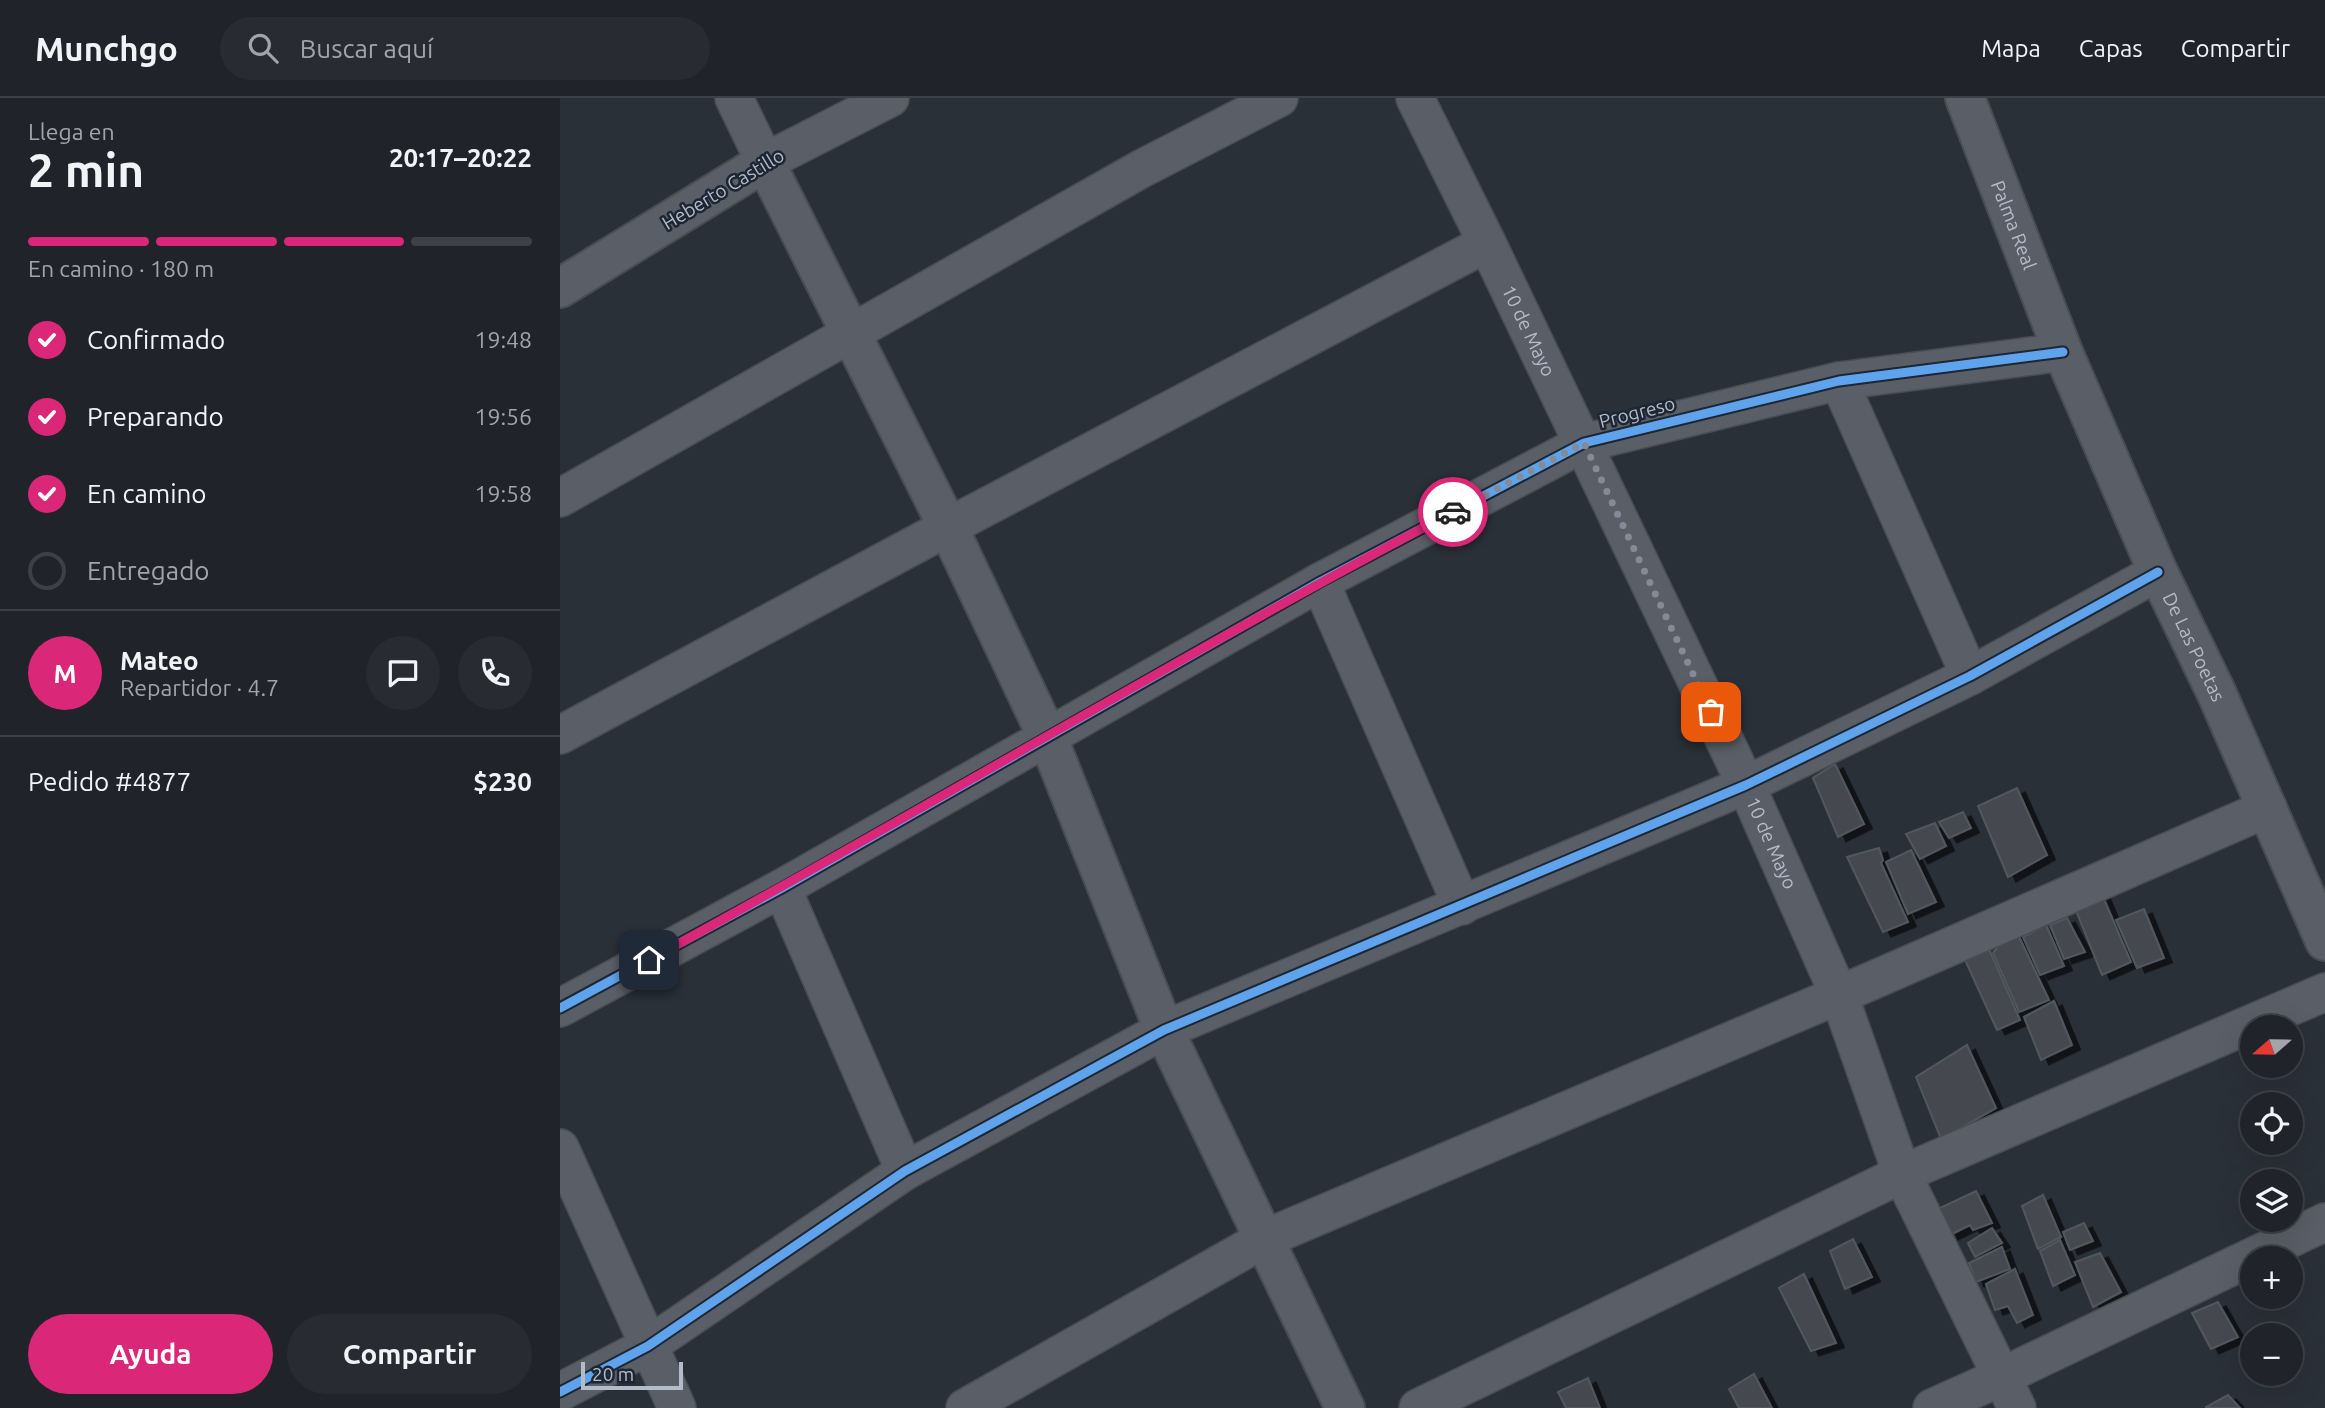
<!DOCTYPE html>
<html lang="es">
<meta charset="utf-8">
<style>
:root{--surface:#20242a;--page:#282c32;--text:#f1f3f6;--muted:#a2a4a8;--line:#3d4147;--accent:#db2777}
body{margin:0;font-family:Ubuntu,sans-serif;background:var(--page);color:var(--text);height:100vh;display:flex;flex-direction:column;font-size:26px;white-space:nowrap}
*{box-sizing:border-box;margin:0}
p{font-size:23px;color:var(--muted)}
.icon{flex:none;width:38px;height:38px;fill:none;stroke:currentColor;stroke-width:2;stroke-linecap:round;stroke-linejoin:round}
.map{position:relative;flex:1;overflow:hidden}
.side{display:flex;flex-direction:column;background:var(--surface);width:560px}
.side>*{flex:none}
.needle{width:46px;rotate:250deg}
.tools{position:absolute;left:1680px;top:917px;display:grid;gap:14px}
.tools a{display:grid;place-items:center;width:63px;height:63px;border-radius:50%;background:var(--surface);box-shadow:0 7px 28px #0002,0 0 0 2px var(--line);font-size:35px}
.scale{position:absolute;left:21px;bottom:18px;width:102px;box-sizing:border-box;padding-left:7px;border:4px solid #b4bcc9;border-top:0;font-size:19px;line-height:24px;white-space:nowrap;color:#b4bcc9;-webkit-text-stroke:5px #1d2633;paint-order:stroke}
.pin{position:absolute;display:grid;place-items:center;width:60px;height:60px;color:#fff;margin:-30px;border-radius:14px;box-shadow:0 4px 10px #0006}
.courier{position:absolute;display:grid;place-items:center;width:70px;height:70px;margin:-35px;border:5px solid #db2777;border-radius:50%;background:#fff;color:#222;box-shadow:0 2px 9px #0007}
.overview em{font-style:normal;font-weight:700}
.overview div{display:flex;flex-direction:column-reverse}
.overview{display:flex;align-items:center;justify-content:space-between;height:119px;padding:0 28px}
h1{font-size:46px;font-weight:700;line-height:52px}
.bar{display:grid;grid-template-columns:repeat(4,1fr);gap:10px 7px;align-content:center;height:84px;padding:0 28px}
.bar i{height:9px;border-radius:5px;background:var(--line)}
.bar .selected{background:var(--accent)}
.bar p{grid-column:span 4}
.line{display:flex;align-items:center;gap:18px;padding:0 28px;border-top:2px solid var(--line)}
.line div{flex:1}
.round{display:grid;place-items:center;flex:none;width:74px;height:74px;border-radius:37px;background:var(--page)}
ol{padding:0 28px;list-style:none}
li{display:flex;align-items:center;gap:21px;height:77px}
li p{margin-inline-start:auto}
li .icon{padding:7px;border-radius:50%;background:var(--accent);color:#fff;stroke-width:4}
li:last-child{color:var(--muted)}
li i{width:38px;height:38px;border:4px solid var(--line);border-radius:50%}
.action{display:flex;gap:14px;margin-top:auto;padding:14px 28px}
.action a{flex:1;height:80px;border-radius:42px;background:var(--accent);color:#fff;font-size:28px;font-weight:700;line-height:80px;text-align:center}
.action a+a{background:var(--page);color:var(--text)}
header{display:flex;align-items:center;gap:42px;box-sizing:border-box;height:98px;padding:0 35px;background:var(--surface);border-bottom:2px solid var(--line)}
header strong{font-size:33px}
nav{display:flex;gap:38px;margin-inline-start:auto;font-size:24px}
.search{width:490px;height:63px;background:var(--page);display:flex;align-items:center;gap:18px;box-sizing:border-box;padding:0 24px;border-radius:38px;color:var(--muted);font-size:26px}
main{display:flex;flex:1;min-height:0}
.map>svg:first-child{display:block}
.building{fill:#444950;stroke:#52575f;stroke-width:2;filter:url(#shadow)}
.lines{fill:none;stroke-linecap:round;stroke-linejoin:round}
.minor-casing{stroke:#484c53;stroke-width:40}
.tertiary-casing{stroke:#484c53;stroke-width:42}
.minor{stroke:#5a5e66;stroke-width:37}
.tertiary{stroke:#5a5e66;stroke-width:38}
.cycleway-casing{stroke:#1d2633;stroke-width:13}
.cycleway{stroke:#60a3ed;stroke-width:9}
.done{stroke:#848b96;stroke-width:7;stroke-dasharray:0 12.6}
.route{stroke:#db2777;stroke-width:9}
.labels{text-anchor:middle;stroke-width:5;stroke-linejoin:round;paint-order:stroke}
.street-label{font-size:19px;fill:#b4bcc9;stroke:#1d2633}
</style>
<header>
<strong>Munchgo</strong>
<div class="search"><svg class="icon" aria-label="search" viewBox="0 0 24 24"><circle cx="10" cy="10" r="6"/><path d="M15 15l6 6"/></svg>Buscar aquí</div>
<nav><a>Mapa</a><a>Capas</a><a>Compartir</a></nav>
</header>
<main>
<section class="side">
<div class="overview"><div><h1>2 min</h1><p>Llega en</p></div><em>20:17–20:22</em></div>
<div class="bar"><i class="selected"></i><i class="selected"></i><i class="selected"></i><i></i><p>En camino · 180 m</p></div>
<ol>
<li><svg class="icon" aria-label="check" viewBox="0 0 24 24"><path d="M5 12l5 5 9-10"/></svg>Confirmado<p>19:48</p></li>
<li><svg class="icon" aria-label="check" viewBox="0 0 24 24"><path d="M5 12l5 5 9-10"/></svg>Preparando<p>19:56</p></li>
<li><svg class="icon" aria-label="check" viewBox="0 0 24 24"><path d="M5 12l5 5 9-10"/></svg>En camino<p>19:58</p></li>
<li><i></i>Entregado</li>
</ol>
<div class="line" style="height:126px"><b class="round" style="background:var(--accent);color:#fff">M</b><div><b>Mateo</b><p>Repartidor · 4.7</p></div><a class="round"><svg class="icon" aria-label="chat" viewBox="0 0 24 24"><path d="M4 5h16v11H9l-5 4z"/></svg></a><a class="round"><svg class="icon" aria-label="phone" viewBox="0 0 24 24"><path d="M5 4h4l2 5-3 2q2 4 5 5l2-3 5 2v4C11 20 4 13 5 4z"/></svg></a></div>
<div class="line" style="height:91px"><div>Pedido #4877</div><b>$230</b></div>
<div class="action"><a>Ayuda</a><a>Compartir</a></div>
</section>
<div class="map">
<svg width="1765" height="1310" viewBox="0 0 1765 1310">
<defs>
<filter id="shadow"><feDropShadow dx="8" dy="4.5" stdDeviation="0" flood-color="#0009"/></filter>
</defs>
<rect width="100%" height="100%" fill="#2a3038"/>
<!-- building -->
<g class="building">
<polygon points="1275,666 1304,726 1278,739 1253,680"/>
<polygon points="1457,690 1487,757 1448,779 1418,708"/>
<polygon points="1403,714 1411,730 1389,740 1379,724"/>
<polygon points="1375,725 1386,748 1360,761 1346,736"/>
<polygon points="1319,750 1323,762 1321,765 1348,824 1323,834 1287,759"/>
<polygon points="1351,752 1376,804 1348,816 1326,764"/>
<polygon points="1541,794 1571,864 1542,877 1513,805"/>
<polygon points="1584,811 1604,860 1577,870 1556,822"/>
<polygon points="1507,820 1525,854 1504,861 1490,827"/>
<polygon points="1486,827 1504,868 1480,877 1463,839"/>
<polygon points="1454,828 1489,902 1459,914 1433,855"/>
<polygon points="1428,849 1460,922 1437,932 1405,862"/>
<polygon points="1494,903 1512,947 1481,962 1464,919"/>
<polygon points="1407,947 1436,1010 1381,1041 1356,979"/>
<polygon points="1416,1093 1432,1125 1413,1132 1410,1127 1390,1137 1380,1110"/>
<polygon points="1483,1097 1501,1139 1478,1151 1462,1108"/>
<polygon points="1524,1125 1533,1143 1510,1152 1503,1134"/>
<polygon points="1432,1130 1442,1145 1415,1159 1408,1145"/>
<polygon points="1293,1141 1312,1179 1285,1191 1270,1153"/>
<polygon points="1500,1142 1515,1177 1493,1188 1480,1153"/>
<polygon points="1442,1149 1450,1171 1416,1184 1409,1165"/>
<polygon points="1540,1155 1561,1194 1533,1209 1515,1164"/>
<polygon points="1455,1171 1473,1217 1457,1225 1448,1208 1435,1212 1426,1186"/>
<polygon points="1244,1176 1276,1245 1251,1253 1219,1190"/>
<polygon points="1658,1204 1678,1239 1651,1251 1632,1215"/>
<polygon points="1194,1276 1212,1310 1179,1310 1169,1291"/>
<polygon points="1028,1280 1040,1310 1006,1310 998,1294"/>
<polygon points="1668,1297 1680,1310 1646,1310 1646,1309"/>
</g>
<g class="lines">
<defs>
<g id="minor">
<polyline points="174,0 205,64 330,0"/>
<path id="s1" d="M855 0 927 145 1186 687 1279 897 1342 1076 1457 1310"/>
<polyline points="1279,283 1410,578"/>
<polyline points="0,400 581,71 719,0"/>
<polyline points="760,484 902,808"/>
<polyline points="0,637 388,429 927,145"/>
<polyline points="222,790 345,1073"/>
<polyline points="0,910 222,790 760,484 1024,345 1279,283 1503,254"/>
<polyline points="0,1050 117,1310"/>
<polyline points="0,1294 88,1248 345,1073 604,932 1186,687 1410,578 1598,474"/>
<polyline points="405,1310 704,1141 1279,897 1708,710"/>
<polyline points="858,1310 1342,1076 1765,894"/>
<polyline points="1372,1310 1441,1279 1765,1124"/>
</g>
<g id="tertiary">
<path id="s2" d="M1405 0 1503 254 1598 474 1657 596 1765 843"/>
<polyline points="0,190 205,64 388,429 487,638 604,932 785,1310"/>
</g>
</defs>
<!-- minor casing -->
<use href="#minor" class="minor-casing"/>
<!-- tertiary casing -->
<use href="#tertiary" class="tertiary-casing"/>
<!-- minor -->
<use href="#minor" class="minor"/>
<!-- tertiary -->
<use href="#tertiary" class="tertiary"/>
<defs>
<g id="cycleway">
<polyline points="0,910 222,790 760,484 1024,345 1279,283 1503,254"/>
<polyline points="0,1294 88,1248 345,1073 604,932 1186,687 1410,578 1598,474"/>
</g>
</defs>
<!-- cycleway casing -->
<use href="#cycleway" class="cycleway-casing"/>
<!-- cycleway -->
<use href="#cycleway" class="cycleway"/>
</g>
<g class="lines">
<!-- done -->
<polyline class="done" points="893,414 1024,345 1151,614"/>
<!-- route -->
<path class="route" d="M89 862C358 715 621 557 893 414"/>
</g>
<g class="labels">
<!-- street labels -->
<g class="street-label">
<text transform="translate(163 91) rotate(-31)" y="7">Heberto Castillo</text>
<text dy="7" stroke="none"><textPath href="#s2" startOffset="136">Palma Real</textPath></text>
<text dy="7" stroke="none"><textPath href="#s1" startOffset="259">10 de Mayo</textPath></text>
<text transform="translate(1077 314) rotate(-14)" y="7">Progreso</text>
<text dy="7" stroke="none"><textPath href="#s2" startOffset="595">De Las Poetas</textPath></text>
<text dy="7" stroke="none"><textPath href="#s1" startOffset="826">10 de Mayo</textPath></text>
</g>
</g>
</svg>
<div class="tools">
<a><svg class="needle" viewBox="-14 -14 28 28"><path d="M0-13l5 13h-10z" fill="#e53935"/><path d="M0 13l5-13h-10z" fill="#a2a4a8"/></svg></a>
<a><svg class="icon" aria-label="locate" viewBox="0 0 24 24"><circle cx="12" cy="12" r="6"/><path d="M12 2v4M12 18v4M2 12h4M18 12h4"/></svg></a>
<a><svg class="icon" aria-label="layers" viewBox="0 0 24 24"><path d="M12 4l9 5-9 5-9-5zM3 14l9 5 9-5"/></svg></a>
<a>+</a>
<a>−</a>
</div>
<div class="scale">20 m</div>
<div class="pin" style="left:1151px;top:614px;background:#ea580c"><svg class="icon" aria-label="bag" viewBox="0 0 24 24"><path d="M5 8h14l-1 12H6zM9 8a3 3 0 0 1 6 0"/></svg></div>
<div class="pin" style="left:89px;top:862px;background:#1f2937"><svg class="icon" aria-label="home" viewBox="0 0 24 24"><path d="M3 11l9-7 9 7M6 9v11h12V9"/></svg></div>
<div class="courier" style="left:893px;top:414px"><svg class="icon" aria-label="car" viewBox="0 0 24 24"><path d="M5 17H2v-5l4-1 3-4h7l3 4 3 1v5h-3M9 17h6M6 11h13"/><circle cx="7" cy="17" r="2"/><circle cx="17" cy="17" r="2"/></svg></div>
</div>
</main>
